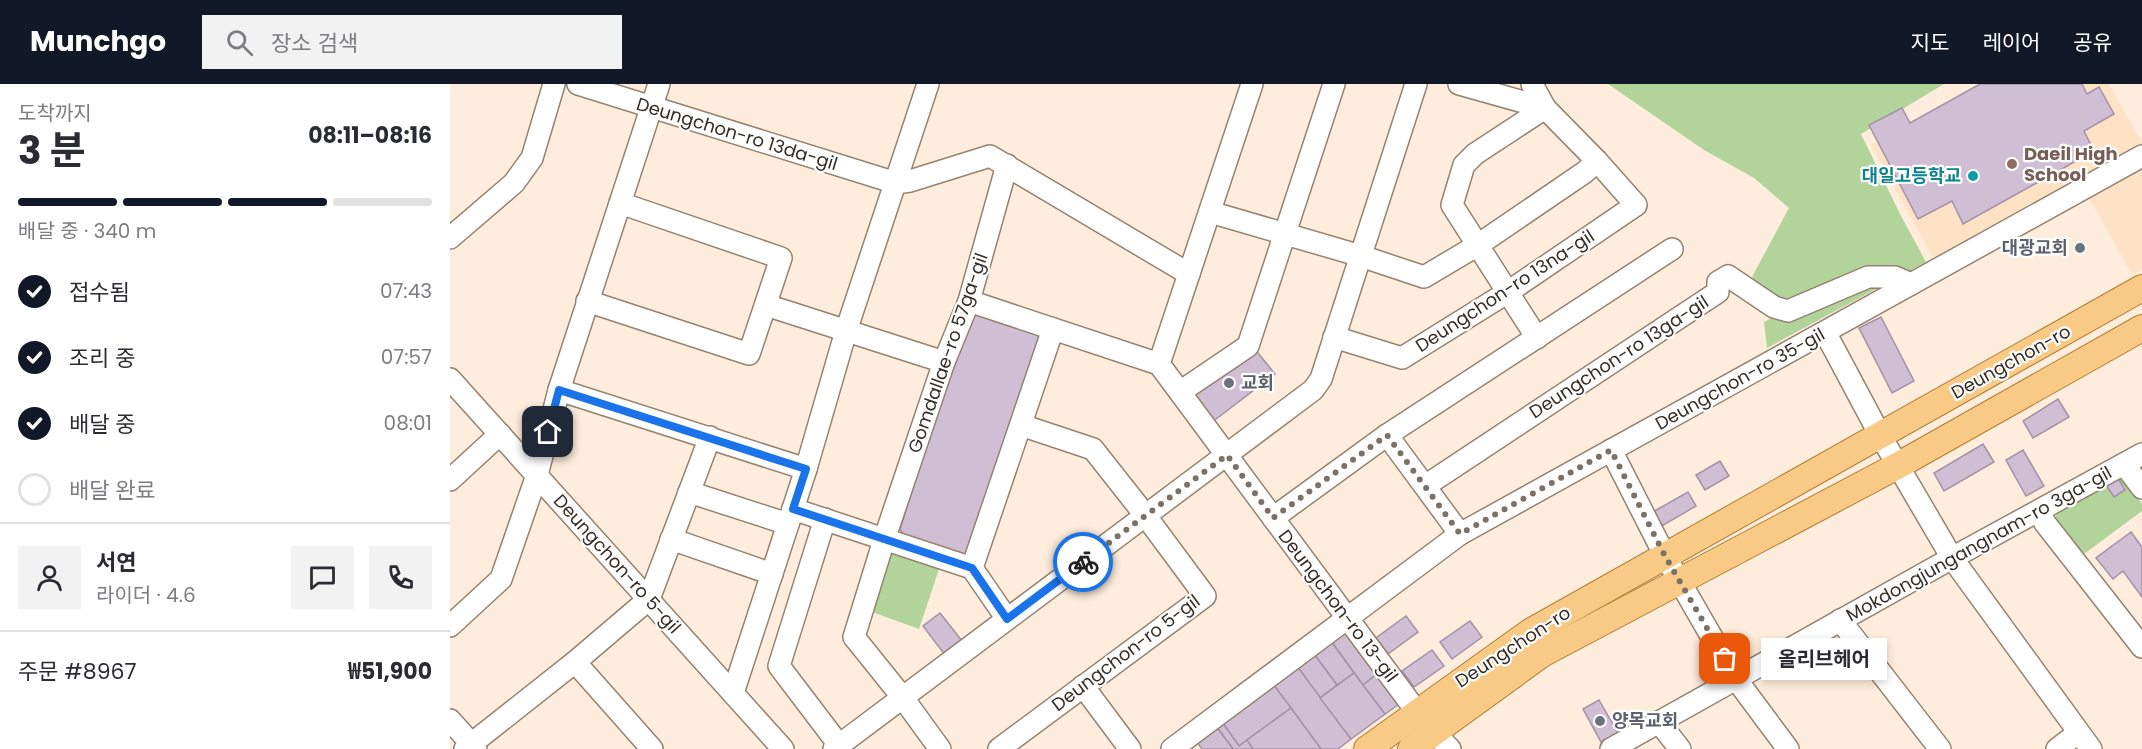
<!DOCTYPE html>
<html lang="ko">
<meta charset="utf-8">
<style>
:root{--surface:#fff;--page:#f2f2f3;--text:#2b2b33;--muted:#7c7c81;--line:#e1e1e2;--accent:#111827}
body{margin:0;font-family:Poppins,"Noto Sans KR",sans-serif;background:var(--page);color:var(--text);height:100vh;display:flex;flex-direction:column;font-size:22px;white-space:nowrap}
*{box-sizing:border-box;margin:0}
p{font-size:20px;color:var(--muted)}
.icon{flex:none;width:33px;height:33px;fill:none;stroke:currentColor;stroke-width:2;stroke-linecap:round;stroke-linejoin:round}
.map{position:relative;flex:1;overflow:hidden}
.drawer{display:flex;flex-direction:column;background:var(--surface);width:450px}
.drawer>*{flex:none}
.pin{position:absolute;display:grid;place-items:center;width:51px;height:51px;color:#fff;margin:-26px;border-radius:12px;box-shadow:0 3px 9px #0006}
.courier{position:absolute;display:grid;place-items:center;width:60px;height:60px;margin:-30px;border:4px solid #1a73e8;border-radius:50%;background:#fff;color:#222;box-shadow:0 2px 8px #0007}
.bubble{position:absolute;height:42px;border-radius:0px;background:var(--surface);box-shadow:0 3px 9px #0003;font-size:20px;font-weight:700;line-height:42px;text-align:center}
.overview em{font-style:normal;font-weight:700}
.overview div{display:flex;flex-direction:column-reverse}
.overview{display:flex;align-items:center;justify-content:space-between;height:102px;padding:0 18px}
h1{font-size:39px;font-weight:700;line-height:45px}
.bar{display:grid;grid-template-columns:repeat(4,1fr);gap:9px 6px;align-content:center;height:72px;padding:0 18px}
.bar i{height:8px;border-radius:4px;background:var(--line)}
.bar .selected{background:var(--accent)}
.bar p{grid-column:span 4}
.line{display:flex;align-items:center;gap:15px;padding:0 18px;border-top:2px solid var(--line)}
.line div{flex:1}
.round{display:grid;place-items:center;flex:none;width:63px;height:63px;border-radius:0px;background:var(--page)}
ol{padding:0 18px;list-style:none}
li{display:flex;align-items:center;gap:18px;height:66px}
li p{margin-inline-start:auto}
li .icon{padding:6px;border-radius:50%;background:var(--accent);color:#fff;stroke-width:4}
li:last-child{color:var(--muted)}
li i{width:33px;height:33px;border:3px solid var(--line);border-radius:50%}
header{display:flex;align-items:center;gap:36px;box-sizing:border-box;height:84px;padding:0 30px;background:var(--accent);color:#fff}
header strong{font-size:28px}
nav{display:flex;gap:33px;margin-inline-start:auto;font-size:21px}
.search{width:420px;height:54px;background:var(--page);display:flex;align-items:center;gap:15px;box-sizing:border-box;padding:0 21px;border-radius:0px;color:var(--muted);font-size:22px}
main{display:flex;flex:1;min-height:0}
.map>svg:first-child{display:block}
.built{fill:#fde2c6}
.green{fill:#b2d49a}
.building{fill:#d0bed5;stroke:#a291a7;stroke-width:1.5}
.lines{fill:none;stroke-linecap:round;stroke-linejoin:round}
.minor-casing{stroke:#96826f;stroke-width:24}
.major-casing{stroke:#b17c30;stroke-width:28}
.minor{stroke:#fff;stroke-width:21}
.major{stroke:#f8ca86;stroke-width:26}
.done{stroke:#7c7166;stroke-width:6;stroke-dasharray:0 10.8}
.route{stroke:#1a73e8;stroke-width:8}
.education-dot{fill:#8d6e63;stroke:#fff;stroke-width:2}
.culture-dot{fill:#0f9aa8;stroke:#fff;stroke-width:2}
.worship-dot{fill:#6b7280;stroke:#fff;stroke-width:2}
.labels{text-anchor:middle;stroke-width:4.5;stroke-linejoin:round;paint-order:stroke}
.street-label{font-size:18px;fill:#362e26;stroke:#fff}
.education-label{font-size:18px;font-weight:bold;fill:#785e54;stroke:#fff;text-anchor:start}
.culture-label{font-size:18px;font-weight:bold;fill:#0d838f;stroke:#fff;text-anchor:end}
.worship-label{font-size:18px;font-weight:bold;fill:#5b616d;stroke:#fff;text-anchor:start}
</style>
<header>
<strong>Munchgo</strong>
<div class="search"><svg class="icon" aria-label="search" viewBox="0 0 24 24"><circle cx="10" cy="10" r="6"/><path d="M15 15l6 6"/></svg>장소 검색</div>
<nav><a>지도</a><a>레이어</a><a>공유</a></nav>
</header>
<main>
<section class="drawer">
<div class="overview"><div><h1>3 분</h1><p>도착까지</p></div><em>08:11–08:16</em></div>
<div class="bar"><i class="selected"></i><i class="selected"></i><i class="selected"></i><i></i><p>배달 중 · 340 m</p></div>
<ol>
<li><svg class="icon" aria-label="check" viewBox="0 0 24 24"><path d="M5 12l5 5 9-10"/></svg>접수됨<p>07:43</p></li>
<li><svg class="icon" aria-label="check" viewBox="0 0 24 24"><path d="M5 12l5 5 9-10"/></svg>조리 중<p>07:57</p></li>
<li><svg class="icon" aria-label="check" viewBox="0 0 24 24"><path d="M5 12l5 5 9-10"/></svg>배달 중<p>08:01</p></li>
<li><i></i>배달 완료</li>
</ol>
<div class="line" style="height:108px"><a class="round"><svg class="icon" aria-label="person" viewBox="0 0 24 24"><circle cx="12" cy="8" r="4"/><path d="M4 21q1-7 8-7t8 7"/></svg></a><div><b>서연</b><p>라이더 · 4.6</p></div><a class="round"><svg class="icon" aria-label="chat" viewBox="0 0 24 24"><path d="M4 5h16v11H9l-5 4z"/></svg></a><a class="round"><svg class="icon" aria-label="phone" viewBox="0 0 24 24"><path d="M5 4h4l2 5-3 2q2 4 5 5l2-3 5 2v4C11 20 4 13 5 4z"/></svg></a></div>
<div class="line" style="height:78px"><div>주문 #8967</div><b>₩51,900</b></div>
</section>
<div class="map">
<svg width="1692" height="665" viewBox="0 0 1692 665">
<rect width="100%" height="100%" fill="#feeddc"/>
<!-- built -->
<polygon class="built" points="1530,0 1659,0 1692,59 1692,185 1682,191 1631,99 1486,179 1421,61"/>
<!-- green -->
<g class="green">
<polygon points="1158,0 1494,0 1411,50 1450,130 1476,178 1317,264 1314,238 1329,230 1302,193 1339,124 1304,94 1254,66"/>
<polygon points="1671,390 1692,420 1692,427 1630,473 1604,437 1610,421"/>
<polygon points="443,466 490,482 469,545 422,528"/>
</g>
<!-- building -->
<g class="building">
<polygon points="1530,0 1632,0 1637,10 1649,3 1664,30 1634,47 1644,67 1513,140 1502,117 1468,135 1419,41 1452,24 1460,39"/>
<polygon points="521,222 598,248 522,476 455,453 450,445"/>
<polygon points="1431,233 1464,297 1442,309 1409,244"/>
<polygon points="804,264 825,290 757,342 732,308"/>
<polygon points="1608,315 1619,333 1583,354 1573,337"/>
<polygon points="1533,360 1544,378 1494,407 1484,389"/>
<polygon points="1573,366 1594,402 1576,412 1556,376"/>
<polygon points="1270,377 1279,392 1255,406 1246,391"/>
<polygon points="1668,394 1675,406 1664,413 1656,401"/>
<polygon points="1238,408 1246,422 1210,443 1201,429"/>
<polygon points="1681,448 1692,463 1692,513 1673,487 1663,495 1646,474"/>
<polygon points="490,529 512,557 495,571 473,542"/>
<polygon points="956,532 968,548 938,570 926,554"/>
<polygon points="1020,537 1032,553 1002,575 990,558"/>
<polygon points="895,547 927,590 913,601 881,557"/>
<polygon points="881,557 904,589 887,601 864,570"/>
<polygon points="982,566 994,582 964,603 952,587"/>
<polygon points="864,570 887,601 870,614 847,582"/>
<polygon points="847,582 901,655 888,665 871,665 823,600"/>
<polygon points="904,589 935,630 901,655 870,614"/>
<polygon points="927,590 949,620 935,630 913,601"/>
<polygon points="823,600 841,624 789,662 772,638"/>
<polygon points="1149,616 1168,649 1151,658 1133,625"/>
<polygon points="841,624 871,665 803,665 797,656"/>
<polygon points="772,638 789,662 797,656 803,665 783,665 766,642"/>
<polygon points="766,642 783,665 752,665 746,657"/>
</g>
<g class="lines">
<defs>
<g id="minor">
<polyline points="128,0 446,99 460,97 540,72 739,190"/>
<polyline points="802,0 709,280 967,628 983,648 1000,665"/>
<polyline points="1082,0 1095,24 1025,70 1014,81 1002,121 1087,254"/>
<polyline points="760,128 911,172 974,193 1028,161 1135,88 1147,77"/>
<polyline points="0,154 64,99 82,74 104,0"/>
<polyline points="137,217 299,270 331,174 170,119"/>
<polyline points="519,217 709,280"/>
<polyline points="316,221 494,278"/>
<polyline points="1375,248 1430,351 1502,474 1641,665"/>
<polyline points="884,253 952,274 1058,208 1186,121 1147,77 1095,24 1009,0"/>
<polyline points="0,295 333,665"/>
<polyline points="109,306 356,385"/>
<polyline points="730,308 798,262 884,0"/>
<polyline points="937,351 1010,450"/>
<polyline points="1161,366 1215,472 1286,595 1338,665"/>
<polyline points="1674,380 1692,404"/>
<polyline points="0,396 50,350"/>
<polyline points="975,402 1268,208 1268,198 1278,192 1324,223 1338,227 1418,193 1445,193 1461,200"/>
<polyline points="239,408 338,440"/>
<polyline points="343,425 522,484"/>
<polyline points="1589,427 1595,439 1692,563"/>
<polyline points="823,434 937,351 1222,165"/>
<polyline points="375,435 329,582 389,661"/>
<polyline points="221,455 322,490"/>
<polyline points="557,535 522,484 603,245"/>
<polyline points="1390,536 1490,665"/>
<polyline points="0,542 51,495 87,391 109,306 209,0"/>
<polyline points="125,578 202,665"/>
<polyline points="633,602 680,665"/>
<polyline points="283,609 356,385 396,247 478,0"/>
<polyline points="0,636 26,665"/>
<polyline points="1209,638 1230,665"/>
<polyline points="15,665 125,578 199,515 260,353"/>
<polyline points="384,665 863,306 871,295 966,0"/>
<polyline points="490,665 453,614 404,553 434,456 494,278 519,217 557,81"/>
<polyline points="549,665 755,512 695,431 643,365 571,341"/>
<polyline points="722,665 1010,450 1692,72"/>
<polyline points="1161,665 1502,474 1692,370"/>
<polyline points="1607,665 1628,649"/>
</g>
<g id="major">
<polyline points="917,665 1080,548 1692,204"/>
<polyline points="961,665 1092,570 1449,381 1692,244"/>
</g>
</defs>
<!-- minor casing -->
<use href="#minor" class="minor-casing"/>
<!-- major casing -->
<use href="#major" class="major-casing"/>
<!-- minor -->
<use href="#minor" class="minor"/>
<!-- major -->
<use href="#major" class="major"/>
</g>
<g class="lines">
<!-- done -->
<polyline class="done" points="633,478 777,371 823,434 937,351 1010,450 1161,366 1215,472 1275,575"/>
<!-- route -->
<polyline class="route" points="98,348 109,306 356,385 343,425 522,484 557,535 633,478"/>
</g>
<!-- markers -->
<circle class="education-dot" cx="1562" cy="80" r="6"/>
<circle class="culture-dot" cx="1523" cy="92" r="6"/>
<g class="worship-dot">
<circle cx="1630" cy="164" r="6"/>
<circle cx="779" cy="299" r="6"/>
<circle cx="1150" cy="637" r="6"/>
</g>
<g class="labels">
<!-- street labels -->
<g class="street-label">
<text transform="translate(287 50) rotate(17)" y="6">Deungchon-ro 13da-gil</text>
<text transform="translate(1055 207) rotate(-33)" y="6">Deungchon-ro 13na-gil</text>
<text transform="translate(498 269) rotate(-71)" y="6">Gomdallae-ro 57ga-gil</text>
<text transform="translate(1169 273) rotate(-33)" y="6">Deungchon-ro 13ga-gil</text>
<text transform="translate(1561 278) rotate(-29)" y="6">Deungchon-ro</text>
<text transform="translate(1290 295) rotate(-29)" y="6">Deungchon-ro 35-gil</text>
<text transform="translate(1529 460) rotate(-29)" y="6">Mokdongjungangnam-ro 3ga-gil</text>
<text transform="translate(167 480) rotate(48)" y="6">Deungchon-ro 5-gil</text>
<text transform="translate(888 522) rotate(53)" y="6">Deungchon-ro 13-gil</text>
<text transform="translate(1063 563) rotate(-33)" y="6">Deungchon-ro</text>
<text transform="translate(676 569) rotate(-37)" y="6">Deungchon-ro 5-gil</text>
</g>
<!-- education labels -->
<g class="education-label">
<text x="1574" y="76">Daeil High<tspan x="1574" dy="21">School</tspan></text>
</g>
<!-- culture labels -->
<g class="culture-label">
<text x="1511" y="98">대일고등학교</text>
</g>
<!-- worship labels -->
<g class="worship-label">
<text x="1618" y="170" text-anchor="end">대광교회</text>
<text x="791" y="305">교회</text>
<text x="1162" y="643">양목교회</text>
</g>
</g>
</svg>
<div class="pin" style="left:1275px;top:575px;background:#ea580c"><svg class="icon" aria-label="bag" viewBox="0 0 24 24"><path d="M5 8h14l-1 12H6zM9 8a3 3 0 0 1 6 0"/></svg></div>
<div class="pin" style="left:98px;top:348px;background:#1f2937"><svg class="icon" aria-label="home" viewBox="0 0 24 24"><path d="M3 11l9-7 9 7M6 9v11h12V9"/></svg></div>
<div class="courier" style="left:633px;top:478px"><svg class="icon" aria-label="bike" viewBox="0 0 24 24"><circle cx="6" cy="16" r="4"/><circle cx="18" cy="16" r="4"/><path d="M6 16l4-8h5l3 8M10 8l3 8H6M13 5h3"/></svg></div>
<div class="bubble" style="left:1311px;top:554px;width:126px">올리브헤어</div>
</div>
</main>
